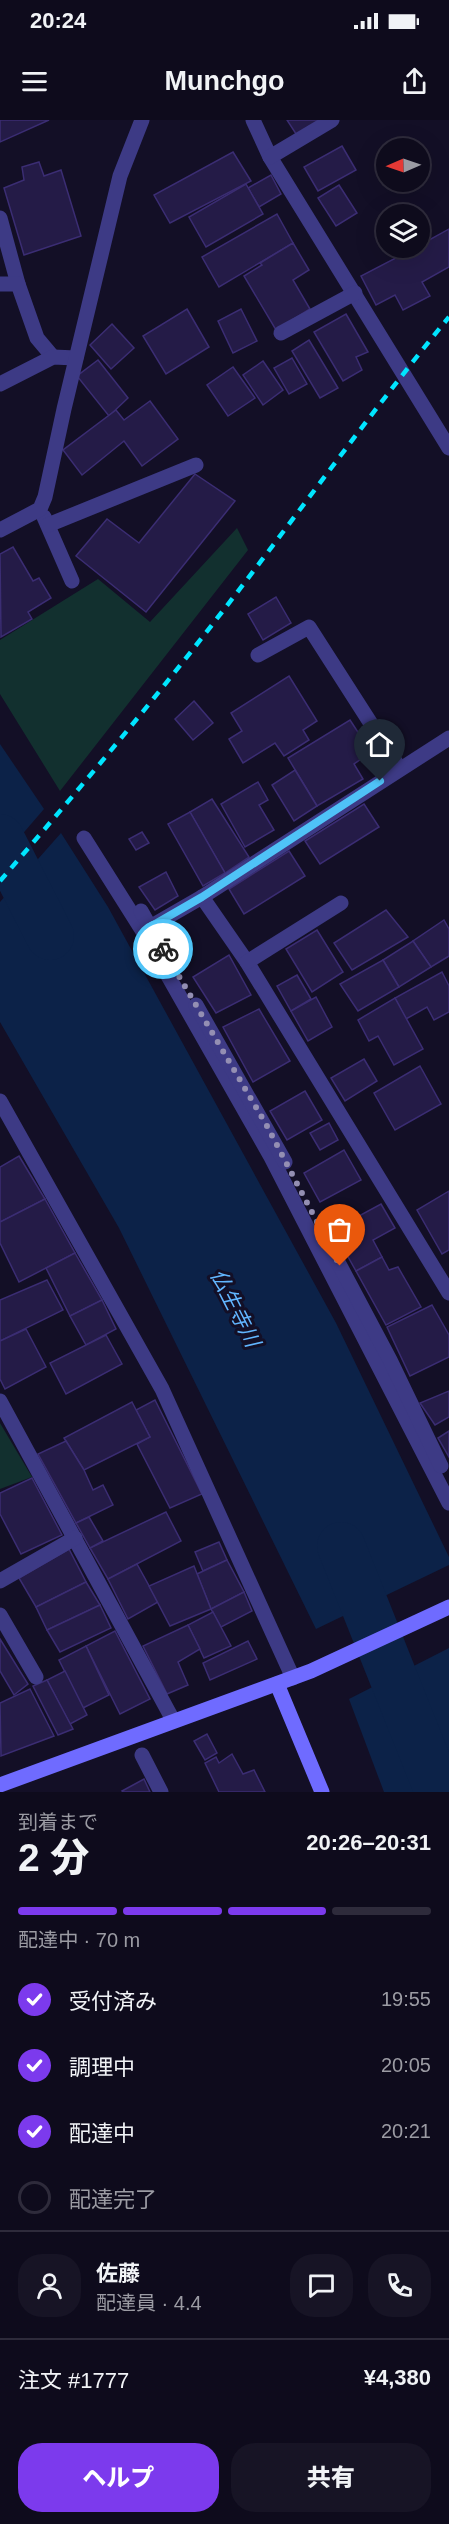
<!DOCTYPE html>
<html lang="ja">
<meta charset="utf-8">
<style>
:root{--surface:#0e0b1c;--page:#171425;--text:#f1f3f6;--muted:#9b9ba3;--line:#2e2b3b;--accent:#7c3aed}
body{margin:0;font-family:Helvetica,"Noto Sans JP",sans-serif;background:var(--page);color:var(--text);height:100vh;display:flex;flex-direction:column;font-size:22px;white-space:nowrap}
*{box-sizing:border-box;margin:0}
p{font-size:20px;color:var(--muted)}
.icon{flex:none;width:33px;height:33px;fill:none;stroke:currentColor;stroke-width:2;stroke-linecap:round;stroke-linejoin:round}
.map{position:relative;height:1672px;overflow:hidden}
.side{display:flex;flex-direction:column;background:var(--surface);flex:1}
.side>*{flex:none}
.needle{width:39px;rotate:268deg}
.tools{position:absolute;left:376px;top:18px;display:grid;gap:12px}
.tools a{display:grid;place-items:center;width:54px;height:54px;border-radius:50%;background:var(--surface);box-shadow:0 6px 24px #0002,0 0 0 2px var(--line);font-size:30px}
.pin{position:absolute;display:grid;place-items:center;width:51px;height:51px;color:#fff;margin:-62px -26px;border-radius:50% 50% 50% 0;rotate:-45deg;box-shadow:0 0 6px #0007}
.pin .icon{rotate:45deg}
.courier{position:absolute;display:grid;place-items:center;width:60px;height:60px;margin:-30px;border:4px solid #4fc3f7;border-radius:50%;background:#fff;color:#222;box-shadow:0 2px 8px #0007}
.headline em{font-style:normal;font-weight:800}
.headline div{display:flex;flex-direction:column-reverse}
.headline{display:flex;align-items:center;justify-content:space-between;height:102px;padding:0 18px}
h1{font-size:39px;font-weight:800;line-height:45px}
.bar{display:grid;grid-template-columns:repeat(4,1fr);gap:9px 6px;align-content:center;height:72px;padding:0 18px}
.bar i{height:8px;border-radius:4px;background:var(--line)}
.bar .on{background:var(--accent)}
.bar p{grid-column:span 4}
.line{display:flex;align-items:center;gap:15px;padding:0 18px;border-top:2px solid var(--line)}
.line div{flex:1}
.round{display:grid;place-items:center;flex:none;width:63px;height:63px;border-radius:24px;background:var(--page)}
ol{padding:0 18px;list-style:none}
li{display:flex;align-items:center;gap:18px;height:66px}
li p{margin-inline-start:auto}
li .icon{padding:6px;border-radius:50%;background:var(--accent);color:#fff;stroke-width:4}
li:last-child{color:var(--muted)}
li i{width:33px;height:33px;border:3px solid var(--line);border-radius:50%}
.cta{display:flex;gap:12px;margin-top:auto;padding:12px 18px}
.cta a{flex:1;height:69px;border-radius:24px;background:var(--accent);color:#fff;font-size:24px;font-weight:800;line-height:69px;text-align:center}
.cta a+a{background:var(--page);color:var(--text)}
.status{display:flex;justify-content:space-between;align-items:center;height:42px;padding:0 30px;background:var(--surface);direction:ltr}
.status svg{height:16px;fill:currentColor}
header{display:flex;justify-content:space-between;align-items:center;height:78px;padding:0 18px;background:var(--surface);font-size:27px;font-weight:800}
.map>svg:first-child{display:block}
.green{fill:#12302f}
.water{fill:#0c2248}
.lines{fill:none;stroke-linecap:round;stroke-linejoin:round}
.river{stroke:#0c2248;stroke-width:48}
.building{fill:#241b47;stroke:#3b2d73;stroke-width:1.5}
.street{stroke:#3d3a85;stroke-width:15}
.secondary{stroke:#6f6bff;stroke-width:15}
.rail{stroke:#00e5ff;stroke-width:4.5;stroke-dasharray:9 8;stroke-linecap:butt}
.done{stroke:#948fb3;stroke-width:6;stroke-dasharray:0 10.8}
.route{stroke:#4fc3f7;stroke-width:8}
.labels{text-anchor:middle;stroke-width:6;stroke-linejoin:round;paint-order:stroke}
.water-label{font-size:21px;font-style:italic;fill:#62b6ff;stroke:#130f26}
</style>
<div class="status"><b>20:24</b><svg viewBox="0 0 49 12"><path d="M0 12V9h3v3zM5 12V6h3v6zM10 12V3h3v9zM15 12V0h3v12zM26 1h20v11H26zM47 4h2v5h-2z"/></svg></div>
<header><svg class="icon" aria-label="menu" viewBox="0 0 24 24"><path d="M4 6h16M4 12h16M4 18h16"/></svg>Munchgo<svg class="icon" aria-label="share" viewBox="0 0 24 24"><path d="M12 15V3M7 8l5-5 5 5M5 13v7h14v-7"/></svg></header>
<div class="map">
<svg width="449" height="1672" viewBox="0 0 449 1672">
<rect width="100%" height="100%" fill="#130f26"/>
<!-- green -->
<g class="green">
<polygon points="237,408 248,430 60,671 0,574 0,520 98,459 150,502"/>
<polygon points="0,1303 32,1357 0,1369"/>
</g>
<!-- water -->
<g class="water">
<polygon points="0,624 44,689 0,740"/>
<polygon points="61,713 108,787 336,1203 449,1437 449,1445 316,1509 119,1108 0,902 0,782"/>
<polygon points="449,1528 449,1672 384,1672 349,1579"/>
</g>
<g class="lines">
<!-- river -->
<g class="river">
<polyline points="0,718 50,816"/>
<polyline points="341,1426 439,1672"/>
</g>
</g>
<!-- building -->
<g class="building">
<polygon points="0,0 49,0 0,22"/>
<polygon points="287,0 332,0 300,20"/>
<polygon points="342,26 356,50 318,71 304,47"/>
<polygon points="233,32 251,61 170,103 154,75"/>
<polygon points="39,42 44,56 61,50 81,116 24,135 4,68 24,60 22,47"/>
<polygon points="271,55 281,74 259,87 248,68"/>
<polygon points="246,64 263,94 206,127 189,97"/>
<polygon points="339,65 357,93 336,106 318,78"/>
<polygon points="277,94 293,123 219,167 202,137"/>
<polygon points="449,109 449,147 422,162 430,176 403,190 395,175 376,185 361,156 415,128 420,128 420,125"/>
<polygon points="293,123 309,150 293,160 310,189 276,210 244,156 262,145 260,143"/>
<polygon points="187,189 209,227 166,254 143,216"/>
<polygon points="241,189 257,221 233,233 218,201"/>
<polygon points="346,194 368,232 356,237 362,250 343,261 314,212"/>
<polygon points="112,204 134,228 111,249 90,225"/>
<polygon points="309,220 338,268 320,278 292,231"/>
<polygon points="292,238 307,264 289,274 274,248"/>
<polygon points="98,240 128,278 109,296 77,256"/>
<polygon points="263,241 283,270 263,285 243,255"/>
<polygon points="233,247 255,278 228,296 207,265"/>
<polygon points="150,281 178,319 142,346 124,321 82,355 63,330 116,290 124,300"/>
<polygon points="195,354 235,381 146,492 76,436 107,399 139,423"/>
<polygon points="13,427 33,461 39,458 51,478 28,492 32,499 1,517 0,434"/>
<polygon points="276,477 291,503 263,520 248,494"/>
<polygon points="289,556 317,601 303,610 309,620 284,636 275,623 243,643 229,619 242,611 231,593"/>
<polygon points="194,581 213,603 193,620 175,599"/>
<polygon points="350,600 371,632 354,644 363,659 317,686 288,638"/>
<polygon points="295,650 317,686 294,701 272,665"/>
<polygon points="258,662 268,680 259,685 274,710 245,727 221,684"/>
<polygon points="212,679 249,737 225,753 190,692"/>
<polygon points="364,684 379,707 320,744 305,721"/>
<polygon points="190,692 225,753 203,766 168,704"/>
<polygon points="142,712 149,723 136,730 129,719"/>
<polygon points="289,731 305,756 244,794 229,769"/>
<polygon points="166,752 178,776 155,790 139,767"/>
<polygon points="386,790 408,817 352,850 334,823"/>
<polygon points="444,800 449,809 449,836 431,847 413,821"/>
<polygon points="317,810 343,852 312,872 286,829"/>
<polygon points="413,821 431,847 399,867 383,840"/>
<polygon points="229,835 251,875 216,893 193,857"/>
<polygon points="383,840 399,867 358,891 340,864"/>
<polygon points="442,852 449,866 449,892 434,900 427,887 406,899 395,878"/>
<polygon points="297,855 311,879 291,891 277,866"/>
<polygon points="316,877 332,907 308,921 291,891"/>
<polygon points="395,878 423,929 394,945 378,916 369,921 358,900"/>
<polygon points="259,889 290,941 253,962 223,907"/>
<polygon points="364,939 377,961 345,981 331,958"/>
<polygon points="420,946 441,984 395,1010 374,973"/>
<polygon points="305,971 322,1000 287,1020 270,991"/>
<polygon points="329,1003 338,1020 320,1030 310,1013"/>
<polygon points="344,1030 361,1060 320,1082 304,1053"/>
<polygon points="19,1036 45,1079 0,1102 0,1047"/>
<polygon points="449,1071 449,1130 442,1134 417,1090"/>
<polygon points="45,1079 75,1133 19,1162 0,1123 0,1102"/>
<polygon points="381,1084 395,1108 373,1120 382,1137 356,1151 333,1110"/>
<polygon points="75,1133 102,1180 70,1196 46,1148"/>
<polygon points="382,1137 389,1150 398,1147 421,1187 386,1205 356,1151"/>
<polygon points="47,1160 63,1190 0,1221 0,1180"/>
<polygon points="102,1180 116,1209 86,1225 70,1196"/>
<polygon points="432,1185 449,1215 449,1237 410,1256 387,1207"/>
<polygon points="26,1209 46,1247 5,1269 0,1259 0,1221"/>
<polygon points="106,1215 122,1244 66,1274 50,1243"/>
<polygon points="449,1271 449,1297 435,1305 420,1283"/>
<polygon points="155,1280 202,1374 170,1388 137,1324 150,1317 136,1290"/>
<polygon points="132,1282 150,1317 84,1350 64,1318"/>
<polygon points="449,1311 449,1337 438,1318"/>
<polygon points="66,1321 84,1350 93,1370 103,1365 113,1385 76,1403 38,1334"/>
<polygon points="32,1358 62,1415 21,1434 0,1394 0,1373"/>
<polygon points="166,1392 181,1421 108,1459 90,1428"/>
<polygon points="89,1397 103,1421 90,1428 76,1403"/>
<polygon points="219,1422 227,1440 203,1451 195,1432"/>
<polygon points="69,1429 86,1462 36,1487 19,1458"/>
<polygon points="227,1440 244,1472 211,1489 197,1454"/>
<polygon points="137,1444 158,1482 128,1499 108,1459"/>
<polygon points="194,1446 211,1489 170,1506 149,1466"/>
<polygon points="86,1462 100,1485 47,1510 36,1487"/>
<polygon points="244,1472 252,1491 221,1507 211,1489"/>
<polygon points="100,1485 111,1508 60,1532 47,1510"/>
<polygon points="213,1492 231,1526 204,1538 188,1505"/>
<polygon points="188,1505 200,1529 178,1542 188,1565 167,1574 143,1526"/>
<polygon points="115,1511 150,1579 120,1594 86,1526"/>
<polygon points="0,1519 28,1564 14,1575 0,1551"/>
<polygon points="248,1521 257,1539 210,1560 203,1543"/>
<polygon points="86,1526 109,1575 83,1588 59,1540"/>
<polygon points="65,1551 87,1595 70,1604 47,1560"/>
<polygon points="47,1560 73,1609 58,1615 33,1566"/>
<polygon points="30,1569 54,1616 1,1636 0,1583"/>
<polygon points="207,1614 217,1633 205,1640 194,1621"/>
<polygon points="232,1634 243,1654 254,1650 265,1672 219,1672 205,1643 216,1637 219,1643"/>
<polygon points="144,1659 150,1672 123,1672 122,1671"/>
</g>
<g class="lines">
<!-- street -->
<g class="street">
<polyline points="253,0 270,37 449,328"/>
<polyline points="270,37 332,0"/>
<polyline points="0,98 18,164"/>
<polyline points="0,164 18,164 37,218 53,237"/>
<polyline points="281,213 355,173"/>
<polyline points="0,264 53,237 76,238"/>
<polyline points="44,397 72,461"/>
<polyline points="48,405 196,345"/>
<polyline points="0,410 40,389 45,377 64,289 120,56 142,0"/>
<polyline points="258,535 309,507 400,649"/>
<polyline points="84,718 142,810 271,1037 449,1383"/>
<polyline points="202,777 247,842 449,1173"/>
<polyline points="141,791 150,807 202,777 449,618"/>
<polyline points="247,842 341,783"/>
<polyline points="196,885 285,1042"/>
<polyline points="0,981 162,1269 293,1558"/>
<polyline points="330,1127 390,1240 441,1346"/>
<polyline points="0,1281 173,1600"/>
<polyline points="0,1461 75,1418"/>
<polyline points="0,1495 36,1557"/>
<polyline points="142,1635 161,1672"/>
</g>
<!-- secondary -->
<g class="secondary">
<polyline points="277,1564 322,1672"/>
<polyline points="0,1665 311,1551 449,1487"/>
</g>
<!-- rail -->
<path class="rail" d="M0 761C76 673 151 584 222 492 298 394 370 293 449 197"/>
</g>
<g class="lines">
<!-- done -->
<polyline class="done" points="163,829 267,1006 340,1146"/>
<!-- route -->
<polyline class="route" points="163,829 150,807 202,777 380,661"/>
</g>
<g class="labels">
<!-- water labels -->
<g class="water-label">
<text transform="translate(235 1188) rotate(63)" y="7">仏生寺川</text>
</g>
</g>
</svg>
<div class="tools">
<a><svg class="needle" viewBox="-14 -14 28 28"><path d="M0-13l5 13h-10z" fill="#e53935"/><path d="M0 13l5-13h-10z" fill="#9b9ba3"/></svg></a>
<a><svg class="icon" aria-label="layers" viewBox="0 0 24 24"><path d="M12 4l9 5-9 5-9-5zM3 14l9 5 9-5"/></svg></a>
</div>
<div class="pin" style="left:340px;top:1146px;background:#ea580c"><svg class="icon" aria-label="bag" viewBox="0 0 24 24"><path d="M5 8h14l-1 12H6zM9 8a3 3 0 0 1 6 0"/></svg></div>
<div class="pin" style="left:380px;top:661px;background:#1f2937"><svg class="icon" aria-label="home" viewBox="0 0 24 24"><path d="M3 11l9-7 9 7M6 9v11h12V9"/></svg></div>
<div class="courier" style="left:163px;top:829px"><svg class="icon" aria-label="bike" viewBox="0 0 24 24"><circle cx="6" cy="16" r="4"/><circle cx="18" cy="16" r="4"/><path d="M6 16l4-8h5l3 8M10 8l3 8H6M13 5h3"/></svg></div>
</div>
<section class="side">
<div class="headline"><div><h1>2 分</h1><p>到着まで</p></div><em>20:26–20:31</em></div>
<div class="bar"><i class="on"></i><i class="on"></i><i class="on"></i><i></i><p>配達中 · 70 m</p></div>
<ol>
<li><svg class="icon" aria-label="check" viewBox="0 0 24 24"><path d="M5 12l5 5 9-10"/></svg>受付済み<p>19:55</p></li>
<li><svg class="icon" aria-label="check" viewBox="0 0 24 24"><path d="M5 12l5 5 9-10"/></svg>調理中<p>20:05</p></li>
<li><svg class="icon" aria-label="check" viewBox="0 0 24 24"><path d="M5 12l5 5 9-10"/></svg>配達中<p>20:21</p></li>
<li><i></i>配達完了</li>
</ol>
<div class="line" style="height:108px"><a class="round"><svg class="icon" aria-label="person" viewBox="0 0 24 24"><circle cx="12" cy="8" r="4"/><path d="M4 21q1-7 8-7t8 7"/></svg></a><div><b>佐藤</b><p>配達員 · 4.4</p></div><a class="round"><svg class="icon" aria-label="chat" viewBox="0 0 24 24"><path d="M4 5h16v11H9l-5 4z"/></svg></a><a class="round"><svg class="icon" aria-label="phone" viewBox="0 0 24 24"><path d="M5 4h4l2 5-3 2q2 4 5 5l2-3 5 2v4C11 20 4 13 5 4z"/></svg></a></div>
<div class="line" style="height:78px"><div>注文 #1777</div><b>¥4,380</b></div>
<div class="cta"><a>ヘルプ</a><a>共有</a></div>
</section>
